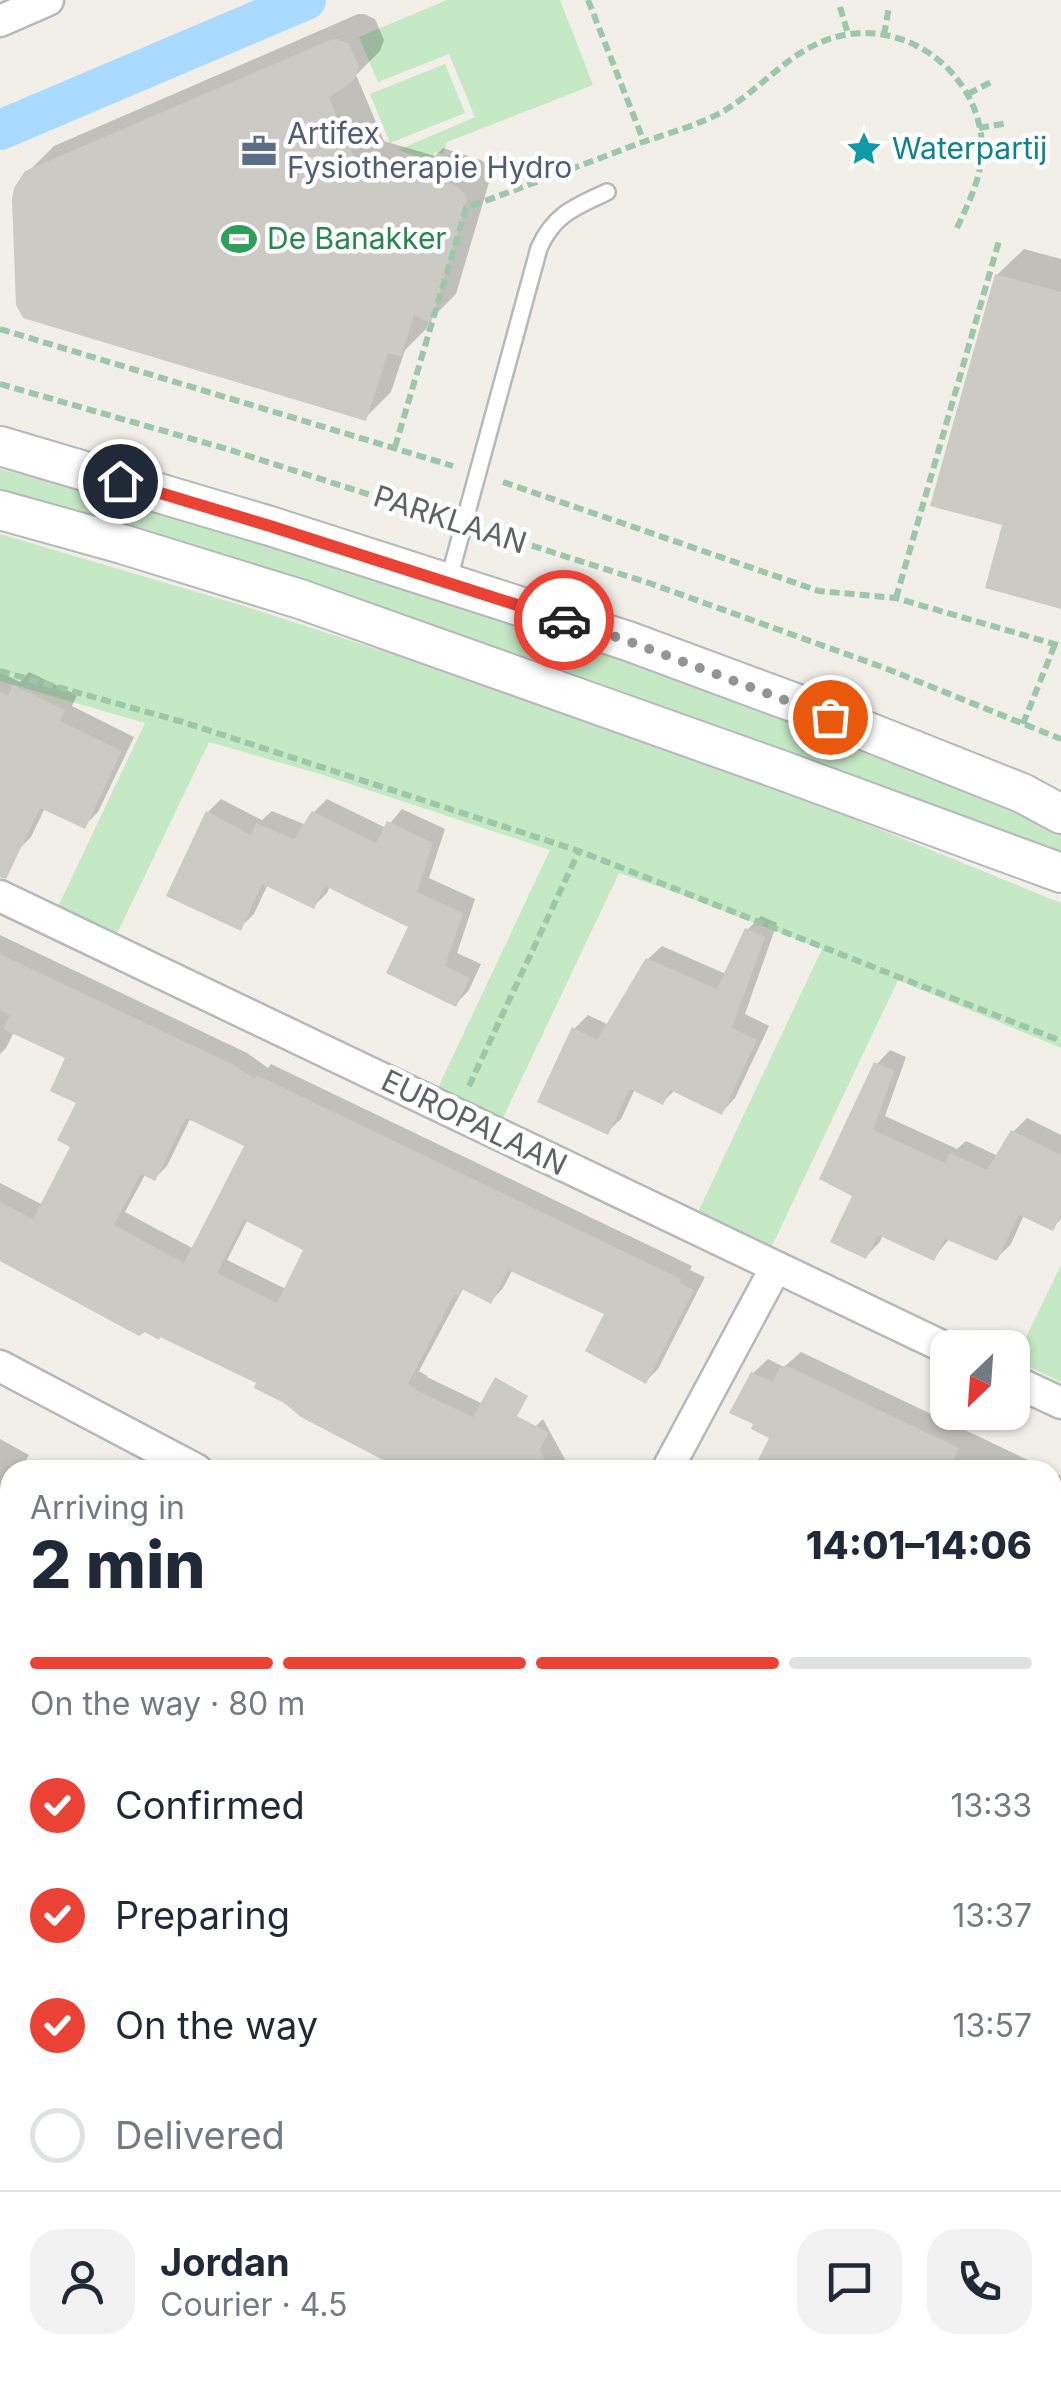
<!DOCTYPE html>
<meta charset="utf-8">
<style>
:root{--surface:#fff;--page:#f2f2f3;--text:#1f2937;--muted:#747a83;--line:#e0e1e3;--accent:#ea4335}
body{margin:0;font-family:Inter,sans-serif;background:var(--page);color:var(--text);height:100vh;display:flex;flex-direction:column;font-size:38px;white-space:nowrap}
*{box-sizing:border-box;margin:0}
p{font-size:32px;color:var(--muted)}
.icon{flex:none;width:55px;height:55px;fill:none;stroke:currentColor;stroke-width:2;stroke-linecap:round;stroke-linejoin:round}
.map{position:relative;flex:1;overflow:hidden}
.details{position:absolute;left:0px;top:1460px;width:1062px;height:930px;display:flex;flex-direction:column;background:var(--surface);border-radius:30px 30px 0 0;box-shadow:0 2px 8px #0004}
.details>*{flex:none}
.needle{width:65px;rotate:205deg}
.fabs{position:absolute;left:930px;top:1330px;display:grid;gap:20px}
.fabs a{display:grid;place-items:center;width:100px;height:100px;border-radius:20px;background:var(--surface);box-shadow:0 2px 8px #0004;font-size:50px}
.pin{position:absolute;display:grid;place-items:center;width:85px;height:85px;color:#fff;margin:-42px;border:5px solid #fff;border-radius:50%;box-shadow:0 2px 10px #0007}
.courier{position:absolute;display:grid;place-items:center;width:100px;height:100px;margin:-50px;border:8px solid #ea4335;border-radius:50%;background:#fff;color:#222;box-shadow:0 2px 12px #0007}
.head em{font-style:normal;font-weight:800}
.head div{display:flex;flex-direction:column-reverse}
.head{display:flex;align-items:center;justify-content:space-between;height:170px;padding:0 30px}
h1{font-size:65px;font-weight:800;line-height:75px}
.bar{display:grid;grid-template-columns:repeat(4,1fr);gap:15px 10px;align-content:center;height:120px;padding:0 30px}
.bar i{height:12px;border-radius:8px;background:var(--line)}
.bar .selected{background:var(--accent)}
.bar p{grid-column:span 4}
.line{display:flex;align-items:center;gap:25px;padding:0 30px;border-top:2px solid var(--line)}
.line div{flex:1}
.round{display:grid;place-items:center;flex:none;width:105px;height:105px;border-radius:30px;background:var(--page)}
ol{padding:0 30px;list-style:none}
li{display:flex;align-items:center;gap:30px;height:110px}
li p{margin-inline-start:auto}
li .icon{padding:10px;border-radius:50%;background:var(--accent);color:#fff;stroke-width:4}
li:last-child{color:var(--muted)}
li i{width:55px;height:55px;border:5px solid var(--line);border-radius:50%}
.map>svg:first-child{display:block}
.green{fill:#c5e8c5}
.shadow{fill:#0003;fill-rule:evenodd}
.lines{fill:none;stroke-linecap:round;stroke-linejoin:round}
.canal{stroke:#aadaff;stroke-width:40}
.building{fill:#cccac5;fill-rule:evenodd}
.service-casing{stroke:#b5b8bc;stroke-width:20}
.minor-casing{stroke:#b5b8bc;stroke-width:35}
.tertiary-casing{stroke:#b5b8bc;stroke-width:42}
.path{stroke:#9cc7a9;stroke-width:6;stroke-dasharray:10 5;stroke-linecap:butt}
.service{stroke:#fff;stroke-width:15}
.minor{stroke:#fff;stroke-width:30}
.tertiary{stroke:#fff;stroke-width:38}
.done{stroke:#929495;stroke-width:10;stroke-dasharray:0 18}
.route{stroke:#ea4335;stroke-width:12}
.labels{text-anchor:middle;stroke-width:9;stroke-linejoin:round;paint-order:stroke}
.service-label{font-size:30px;fill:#4e5e75;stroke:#fff;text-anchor:start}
.culture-label{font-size:30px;fill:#0d838f;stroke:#fff;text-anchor:start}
.leisure-label{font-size:30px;fill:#27864d;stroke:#fff;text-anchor:start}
.street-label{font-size:30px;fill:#5f6368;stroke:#fff}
</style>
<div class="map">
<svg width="1061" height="2390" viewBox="0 0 1061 2390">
<rect width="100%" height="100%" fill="#f1efe8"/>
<!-- green -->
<g class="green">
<polygon points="447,0 560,0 593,85 447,142 443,154 435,152 431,161 398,150 475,117 449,54 378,82 359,37"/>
<polygon points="445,64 465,113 390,143 370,94"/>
<polygon points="0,469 116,499 375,578 609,654 735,698 1061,828 1061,854 591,680 0,496"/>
<polygon points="0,534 244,606 593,719 810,801 1061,903 1061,1048 898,980 772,1246 698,1212 822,949 669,890 619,873 502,1120 437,1090 550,850 320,774 209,742 114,940 55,913 145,723 0,681"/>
<polygon points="1061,1265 1061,1382 1015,1360"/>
</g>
<!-- shadow -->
<g class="shadow">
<polygon points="358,14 364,14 375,19 384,40 380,51 356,75 384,141 435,156 443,148 481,160 490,167 490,179 456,294 429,321 427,328 405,350 391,392 365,418 27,173 54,146"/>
<polygon points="1024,249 1061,259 1061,607 1005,524 997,275"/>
<polygon points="0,672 20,682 29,672 77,695 72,706 134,737 98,812 84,826 45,808 31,837 17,851 0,843"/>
<polygon points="221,799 262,820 272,811 306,825 314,812 327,799 386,828 402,809 445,829 429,878 475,899 457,953 481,964 469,990 456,1004 411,926 330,886 327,893 314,906 268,884 254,914 240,928 208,812"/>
<polygon points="761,916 777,923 745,1014 769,1026 735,1098 722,1112 675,1090 663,1102 635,1089 621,1119 607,1132 574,1029 588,1015 609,1025 648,959 662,946 726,974 747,930"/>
<path d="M0 935 247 1053 268 1068 271 1064 692 1266 690 1270 705 1277 658 1369 646 1381 608 1313 513 1269 503 1288 491 1301 464 1287 419 1371 427 1376V1377L485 1405 435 1470H414L259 1382 0 1256V1183L43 1205 74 1146 79 1102 69 1057 14 1032 6 1048 0 1054ZM191 1117 248 1144 194 1249 125 1212 146 1173 155 1178 167 1166ZM248 1219 306 1249 286 1289 227 1260Z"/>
<polygon points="890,1050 906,1057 885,1116 957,1149 966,1141 998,1156 1013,1132 1027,1118 1061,1135 1061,1219 1052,1228 1024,1215 1011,1244 997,1258 950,1238 934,1258 883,1234 880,1242 866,1256 856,1194 877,1064"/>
<polygon points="801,1352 1049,1470 756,1470 772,1437 753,1373 768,1359 784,1367"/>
<polygon points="543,1419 567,1463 575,1467 573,1470 510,1470 530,1432"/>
<polygon points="0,1439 29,1455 26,1460 45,1470 10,1470 10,1546 0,1541"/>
<polygon points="1052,1472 1061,1476 1061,1550 1052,1546"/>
<polygon points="1052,1598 1061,1603 1061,1653 1052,1650"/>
<polygon points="1052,1728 1061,1732 1061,1826 1056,1824 1057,1820 1052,1818"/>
<polygon points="10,1916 10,1967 0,1969 0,1918"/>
<polygon points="1052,1983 1061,1987 1061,2073 1058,2076 1052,2073"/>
<polygon points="1061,2139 1061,2229 1052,2231 1052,2142"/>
<polygon points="10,2277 10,2380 91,2380 94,2390 0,2390 0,2281"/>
<polygon points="125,2380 264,2380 259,2386 248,2390 115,2390"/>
<polygon points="342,2380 400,2380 402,2387 426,2380 516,2380 519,2390 345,2390"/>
<polygon points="543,2380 563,2380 546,2386"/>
</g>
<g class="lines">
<!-- canal -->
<polyline class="canal" points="0,130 306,0"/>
</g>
<!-- building -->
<g class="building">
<polygon points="337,39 349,44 359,67 354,80 329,98 358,166 412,182 415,173 454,185 465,193 467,200 431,323 414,315 401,357 388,353 366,421 23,318 16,305 12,199 14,188 25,171 330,40"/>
<polygon points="995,274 1061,292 1061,609 985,588 1002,525 930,506"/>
<polygon points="13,685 65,710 60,721 122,751 85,829 40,808 6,879 0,877 0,692 8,696"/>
<polygon points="206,811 251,835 256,823 294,839 312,811 376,843 387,821 433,843 417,892 463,913 445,966 470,978 456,1007 386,973 408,927 325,886 314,909 262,884 241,931 166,896"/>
<polygon points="745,928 765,937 732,1028 757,1040 722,1115 670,1090 663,1105 630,1089 608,1135 537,1102 572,1027 597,1040 646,958 717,989"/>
<path d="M0 954 234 1065 255 1079 257 1075 681 1279 679 1283 694 1290 646 1384 585 1351 604 1314 508 1270 491 1304 462 1289 459 1296 455 1294 408 1384 417 1389 416 1390 473 1417 495 1377 528 1396 517 1416 549 1433 539 1450 550 1470H402L301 1417 284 1403 254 1388 256 1383 160 1337 159 1340 145 1332 139 1336 0 1261V1202L33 1219 70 1147 57 1140 76 1103 50 1091 65 1058 3 1029 10 1015 0 1010ZM186 1118 244 1146 184 1263 114 1225 141 1174 155 1181ZM244 1220 303 1250 277 1303 217 1273Z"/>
<polygon points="874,1062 894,1071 873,1130 945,1163 950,1153 987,1170 1011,1130 1061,1155 1061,1215 1053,1231 1019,1215 997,1261 945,1239 934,1261 878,1235 866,1259 830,1242 852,1196 819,1179"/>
<polygon points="785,1365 959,1448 948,1470 753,1470 769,1438 751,1429 753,1424 729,1413 751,1372 773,1382 780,1367 783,1368"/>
</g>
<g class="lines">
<defs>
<g id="service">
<path d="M448 582 539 248C554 214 575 207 607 192"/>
<polyline points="530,2380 533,2390"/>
</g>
<g id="minor">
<polyline points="0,21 48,0"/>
<polyline points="0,896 948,1349"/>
<polyline points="0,1366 197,1470"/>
<polyline points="1012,1380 1061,1403"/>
<polyline points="667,1470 776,1267"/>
<polyline points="1052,1914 1061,1919"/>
<polyline points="0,1990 10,1988"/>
<polyline points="1052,2309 1061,2306"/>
<polyline points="306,2380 309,2390"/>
<polyline points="806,2390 837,2380"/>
</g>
<g id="tertiary">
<polyline points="0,446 270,526 628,641 798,704 1022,793 1061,814"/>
<polyline points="0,510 122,544 300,599 781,770 1061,873"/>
</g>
</defs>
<!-- service casing -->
<use href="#service" class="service-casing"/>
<!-- minor casing -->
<use href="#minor" class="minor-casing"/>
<!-- tertiary casing -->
<use href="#tertiary" class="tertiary-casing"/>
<!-- path -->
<g class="path">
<polyline points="588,0 644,142"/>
<polyline points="840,7 848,34"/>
<polyline points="884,35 889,7"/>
<polyline points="968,94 991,82"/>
<polyline points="979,128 1008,123"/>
<polyline points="0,329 453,466"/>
<polyline points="0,384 227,449 439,517"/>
<path d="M395 447 466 208C523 187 580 166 637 144 663 135 699 125 722 112 762 89 790 49 836 37 908 17 983 76 982 151 981 179 968 204 956 230"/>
<polyline points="503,482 819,591 896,598 1061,646"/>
<polyline points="489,532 649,583 885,668 1061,739"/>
<polyline points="896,598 999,241"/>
<polyline points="0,671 183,722 579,851 1061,1041"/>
<polyline points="1023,724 1055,644"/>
<polyline points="469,1086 579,851"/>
</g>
<!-- service -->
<use href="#service" class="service"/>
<!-- minor -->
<use href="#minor" class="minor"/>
<!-- tertiary -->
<use href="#tertiary" class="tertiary"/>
</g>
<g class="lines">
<!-- done -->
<polyline class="done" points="564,620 628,641 830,717"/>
<!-- route -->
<polyline class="route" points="120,481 270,526 564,620"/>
</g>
<!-- icons -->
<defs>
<symbol id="sight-bare" viewBox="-9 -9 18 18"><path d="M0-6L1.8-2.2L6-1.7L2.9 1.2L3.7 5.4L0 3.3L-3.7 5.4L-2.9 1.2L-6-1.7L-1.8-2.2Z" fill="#0f9aa8" stroke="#fff" stroke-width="2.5" paint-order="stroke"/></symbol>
<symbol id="office-bare" viewBox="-9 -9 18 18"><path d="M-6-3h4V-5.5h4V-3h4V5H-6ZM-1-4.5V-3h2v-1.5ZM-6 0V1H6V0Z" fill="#5c6f8a" stroke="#fff" stroke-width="2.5" paint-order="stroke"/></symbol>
<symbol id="stadium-bare" viewBox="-9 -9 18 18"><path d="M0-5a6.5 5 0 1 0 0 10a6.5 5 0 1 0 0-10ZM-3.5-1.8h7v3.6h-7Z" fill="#2e9e5b" stroke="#fff" stroke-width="2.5" paint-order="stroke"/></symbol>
</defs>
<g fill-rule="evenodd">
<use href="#sight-bare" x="839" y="124" width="50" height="50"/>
<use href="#office-bare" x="234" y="126" width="50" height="50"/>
<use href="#stadium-bare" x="214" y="214" width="50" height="50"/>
</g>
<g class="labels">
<!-- service labels -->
<g class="service-label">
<text x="287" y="144">Artifex<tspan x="287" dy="34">Fysiotherapie Hydro</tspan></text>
</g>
<!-- culture labels -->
<g class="culture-label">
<text x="892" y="159">Waterpartij</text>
</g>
<!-- leisure labels -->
<g class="leisure-label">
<text x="267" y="249">De Banakker</text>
</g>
<!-- street labels -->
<g class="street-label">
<text transform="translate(450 520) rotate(18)" y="10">PARKLAAN</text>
<text transform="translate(474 1123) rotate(26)" y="10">EUROPALAAN</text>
</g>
</g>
</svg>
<div class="fabs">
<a><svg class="needle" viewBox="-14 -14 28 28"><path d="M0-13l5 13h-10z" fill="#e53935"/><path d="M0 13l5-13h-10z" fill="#747a83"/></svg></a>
</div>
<div class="pin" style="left:830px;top:717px;background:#ea580c"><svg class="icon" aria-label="bag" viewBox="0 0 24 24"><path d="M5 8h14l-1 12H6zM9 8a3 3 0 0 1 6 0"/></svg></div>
<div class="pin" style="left:120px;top:481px;background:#1f2937"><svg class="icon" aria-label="home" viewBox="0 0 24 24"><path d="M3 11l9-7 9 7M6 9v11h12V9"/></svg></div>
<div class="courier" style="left:564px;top:620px"><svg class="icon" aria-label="car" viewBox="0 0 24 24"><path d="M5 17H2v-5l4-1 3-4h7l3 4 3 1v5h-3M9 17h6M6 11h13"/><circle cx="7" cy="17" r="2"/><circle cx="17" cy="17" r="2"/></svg></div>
<section class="details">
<div class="head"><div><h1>2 min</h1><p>Arriving in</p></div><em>14:01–14:06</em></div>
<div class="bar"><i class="selected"></i><i class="selected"></i><i class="selected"></i><i></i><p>On the way · 80 m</p></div>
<ol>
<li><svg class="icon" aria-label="check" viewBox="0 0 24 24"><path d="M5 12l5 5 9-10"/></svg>Confirmed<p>13:33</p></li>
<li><svg class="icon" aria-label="check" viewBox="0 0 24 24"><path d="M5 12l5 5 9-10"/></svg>Preparing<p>13:37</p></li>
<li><svg class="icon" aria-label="check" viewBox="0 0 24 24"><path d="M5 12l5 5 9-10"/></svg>On the way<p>13:57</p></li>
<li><i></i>Delivered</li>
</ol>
<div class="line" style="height:180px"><a class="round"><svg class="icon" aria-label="person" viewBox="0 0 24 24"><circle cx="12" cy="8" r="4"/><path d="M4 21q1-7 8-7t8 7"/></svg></a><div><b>Jordan</b><p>Courier · 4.5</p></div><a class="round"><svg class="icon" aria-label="chat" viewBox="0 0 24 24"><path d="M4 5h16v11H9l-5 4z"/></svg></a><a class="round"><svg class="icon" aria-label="phone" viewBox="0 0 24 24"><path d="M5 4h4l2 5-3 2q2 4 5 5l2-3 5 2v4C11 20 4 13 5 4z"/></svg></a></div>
</section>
</div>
